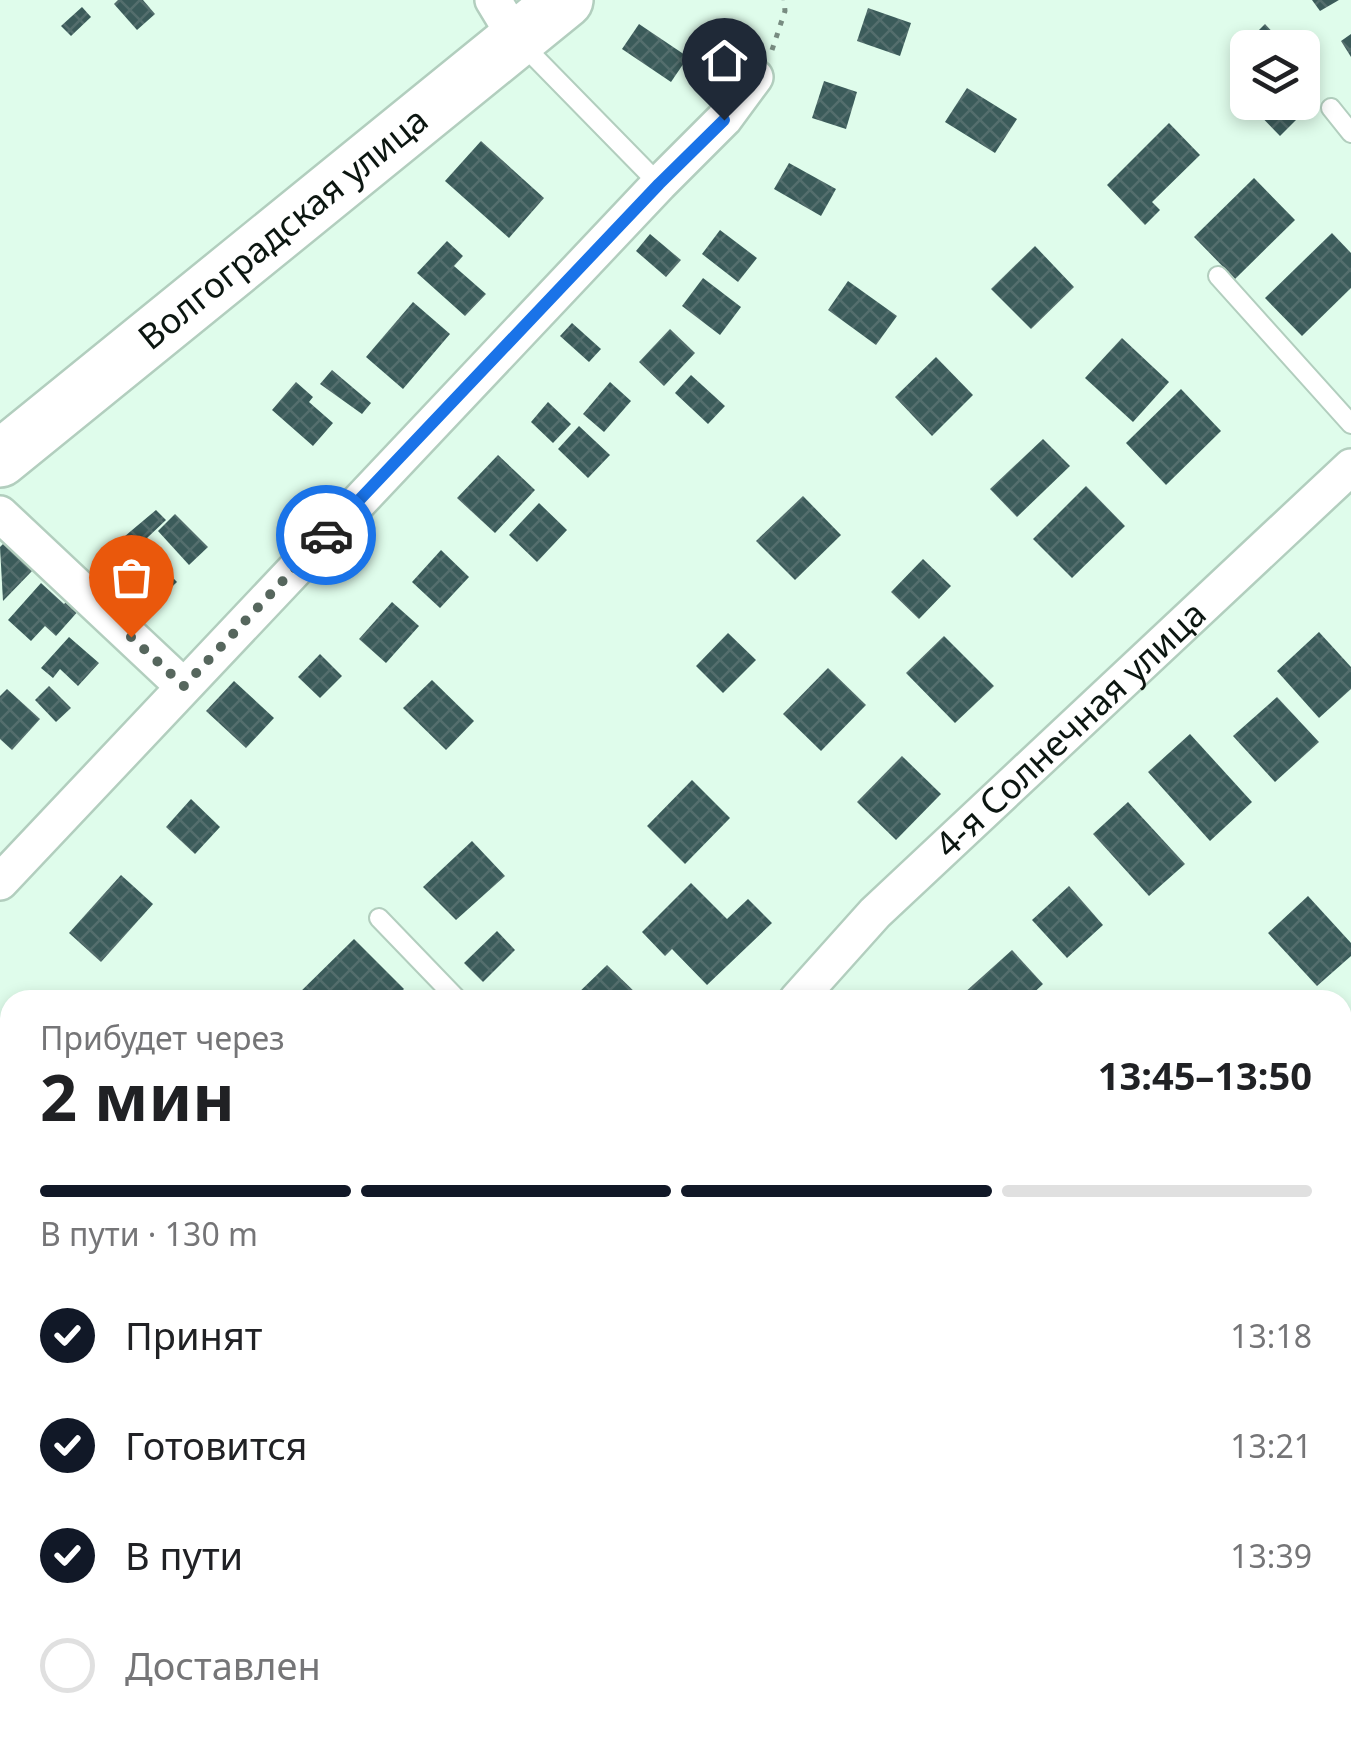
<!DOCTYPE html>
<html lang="ru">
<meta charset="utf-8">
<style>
:root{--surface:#fff;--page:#f6f6f6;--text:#202124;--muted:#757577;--line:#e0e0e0;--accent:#111827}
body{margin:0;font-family:"Noto Sans",sans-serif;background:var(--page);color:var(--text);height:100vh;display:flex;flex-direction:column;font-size:38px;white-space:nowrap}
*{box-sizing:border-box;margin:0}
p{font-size:32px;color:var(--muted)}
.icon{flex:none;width:55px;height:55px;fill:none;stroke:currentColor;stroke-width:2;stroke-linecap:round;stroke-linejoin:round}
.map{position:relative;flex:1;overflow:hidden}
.panel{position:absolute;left:0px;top:990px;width:1352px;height:752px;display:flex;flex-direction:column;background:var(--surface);border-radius:30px 30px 0 0;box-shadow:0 5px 15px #0003}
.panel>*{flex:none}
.buttons{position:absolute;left:1230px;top:30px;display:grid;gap:20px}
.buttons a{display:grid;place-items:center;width:90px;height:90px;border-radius:15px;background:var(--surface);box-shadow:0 5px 15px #0003;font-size:50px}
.pin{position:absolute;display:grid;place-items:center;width:85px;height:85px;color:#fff;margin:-102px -42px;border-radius:50% 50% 50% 0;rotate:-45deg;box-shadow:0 0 10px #0007}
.pin .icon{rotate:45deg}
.courier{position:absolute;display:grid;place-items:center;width:100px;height:100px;margin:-50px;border:8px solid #1a73e8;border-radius:50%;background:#fff;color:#222;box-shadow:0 2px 12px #0007}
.overview em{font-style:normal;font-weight:700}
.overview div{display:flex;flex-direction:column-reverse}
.overview{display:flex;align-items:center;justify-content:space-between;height:170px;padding:0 40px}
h1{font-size:65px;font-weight:700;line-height:75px}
.bar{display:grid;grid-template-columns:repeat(4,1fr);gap:15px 10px;align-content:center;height:120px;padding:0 40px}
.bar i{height:12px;border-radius:8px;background:var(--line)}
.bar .on{background:var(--accent)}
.bar p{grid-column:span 4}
ol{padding:0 40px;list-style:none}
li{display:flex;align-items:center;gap:30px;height:110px}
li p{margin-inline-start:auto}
li .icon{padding:10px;border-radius:50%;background:var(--accent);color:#fff;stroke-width:4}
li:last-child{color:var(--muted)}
li i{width:55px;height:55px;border:5px solid var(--line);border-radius:50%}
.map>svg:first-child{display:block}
.building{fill:url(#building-cross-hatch)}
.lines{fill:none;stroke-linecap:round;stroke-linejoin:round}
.lane-casing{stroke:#b2cebe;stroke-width:22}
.street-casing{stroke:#b2cebe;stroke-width:40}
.primary-casing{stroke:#b2cebe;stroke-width:60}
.path{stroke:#788c81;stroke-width:5;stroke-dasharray:5 8;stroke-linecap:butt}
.lane{stroke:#fff;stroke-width:18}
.street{stroke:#fff;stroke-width:35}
.primary{stroke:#fff;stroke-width:55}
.done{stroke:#56665d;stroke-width:10;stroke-dasharray:0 18}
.route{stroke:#1a73e8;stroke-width:12}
.labels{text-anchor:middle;stroke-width:10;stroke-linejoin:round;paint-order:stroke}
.street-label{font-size:35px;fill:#0c1611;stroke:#dffceb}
</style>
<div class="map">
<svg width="1351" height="1741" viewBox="0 0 1351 1741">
<defs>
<pattern id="building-cross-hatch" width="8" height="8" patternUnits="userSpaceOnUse" patternTransform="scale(2.5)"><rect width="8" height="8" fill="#3b5b5a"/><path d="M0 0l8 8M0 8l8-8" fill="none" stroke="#546e6d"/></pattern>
</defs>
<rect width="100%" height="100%" fill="#dffceb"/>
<!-- building -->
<g class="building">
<polygon points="118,0 143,0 155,14 137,30 114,4"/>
<polygon points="1312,0 1339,0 1320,11"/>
<polygon points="82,7 91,17 71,36 61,26"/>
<polygon points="868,8 911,23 900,56 857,41"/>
<polygon points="639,24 688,57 671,82 622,49"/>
<polygon points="1265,24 1279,39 1270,48 1248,48 1245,73 1231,58"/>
<polygon points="1351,34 1351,57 1341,41"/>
<polygon points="824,81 857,92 846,129 812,118"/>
<polygon points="967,88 1017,119 995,153 945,122"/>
<polygon points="1302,88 1315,101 1280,136 1247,102 1302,102"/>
<polygon points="1169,123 1200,155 1152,202 1160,210 1145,225 1107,185"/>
<polygon points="481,141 544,198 509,238 445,181"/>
<polygon points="789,163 836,189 821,216 774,189"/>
<polygon points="1254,178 1295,220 1235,279 1194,237"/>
<polygon points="720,230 757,258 738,282 702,254"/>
<polygon points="1332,233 1351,253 1351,288 1302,336 1265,298"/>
<polygon points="650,234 681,260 666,277 636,251"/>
<polygon points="447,241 463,256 454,266 486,294 465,316 417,273"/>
<polygon points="1035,246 1074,287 1031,329 991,289"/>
<polygon points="703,278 741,307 720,335 682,306"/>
<polygon points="848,281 897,316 876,345 828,310"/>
<polygon points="413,302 450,334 403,389 366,357"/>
<polygon points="572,323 601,349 589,362 560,336"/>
<polygon points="670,329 695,353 664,386 639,362"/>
<polygon points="1122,338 1169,382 1133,422 1085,378"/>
<polygon points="936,357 973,395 932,436 895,397"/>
<polygon points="332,370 371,403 362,414 320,384"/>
<polygon points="691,375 725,406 708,424 675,393"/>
<polygon points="296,382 313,397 309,402 333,423 313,446 272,410"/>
<polygon points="610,382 631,401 604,432 583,414"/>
<polygon points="1181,389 1221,431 1166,485 1126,443"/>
<polygon points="548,402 571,424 553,443 531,422"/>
<polygon points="579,426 610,455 588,478 558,449"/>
<polygon points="1043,439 1070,466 1017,517 990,489"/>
<polygon points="498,455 535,490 495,533 457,498"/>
<polygon points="1086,486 1125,526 1072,578 1033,539"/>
<polygon points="803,496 841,535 795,580 756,541"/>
<polygon points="539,503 567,530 537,562 509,535"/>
<polygon points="156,510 166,520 147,538 153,545 143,555 125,536"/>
<polygon points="175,514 208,547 189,565 158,531"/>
<polygon points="5,542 33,570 3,601 0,547"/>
<polygon points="441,550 469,577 440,608 412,582"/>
<polygon points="152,556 177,582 142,616 116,589"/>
<polygon points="923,559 951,586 919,619 891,592"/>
<polygon points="41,583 64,604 69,599 80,609 56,636 45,626 31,641 8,620"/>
<polygon points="392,602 419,626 386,663 359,639"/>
<polygon points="1319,632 1351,667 1351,689 1319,718 1277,671"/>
<polygon points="728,633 756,660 723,693 696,666"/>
<polygon points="944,636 994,686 955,723 906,673"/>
<polygon points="69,637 99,663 78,686 60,669 53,678 41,668"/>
<polygon points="320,654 342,676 320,698 298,677"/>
<polygon points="828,668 866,705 821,751 783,714"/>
<polygon points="432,680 474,721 446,750 403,708"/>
<polygon points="234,681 274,718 246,748 206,711"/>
<polygon points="49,686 71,708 56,722 35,700"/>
<polygon points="7,689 40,719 12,750 0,739 0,696"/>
<polygon points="1277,697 1319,742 1275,782 1233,736"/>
<polygon points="1190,734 1252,802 1210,841 1148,772"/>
<polygon points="902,756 941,794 896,840 857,802"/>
<polygon points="692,780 730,818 685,864 647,826"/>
<polygon points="191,799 220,827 195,854 166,827"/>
<polygon points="1128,802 1185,864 1149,896 1093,834"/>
<polygon points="472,841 505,876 456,920 423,887"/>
<polygon points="121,875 153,904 101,962 69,933"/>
<polygon points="691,883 727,919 748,899 772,923 707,985 672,949 665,956 642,932"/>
<polygon points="1069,886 1103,925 1067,958 1032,920"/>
<polygon points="1308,896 1351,943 1351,956 1317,986 1268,933"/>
<polygon points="497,931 515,950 483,982 464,963"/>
<polygon points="354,939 404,989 393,1000 292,1000"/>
<polygon points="1012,950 1043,984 1026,1000 969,1000 963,994"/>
<polygon points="607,965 643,1000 571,1000"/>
<polygon points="1342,1181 1351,1190 1351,1223 1342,1231"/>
<polygon points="1351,1387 1351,1416 1342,1406 1342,1395"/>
<polygon points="6,1563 10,1567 10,1647 0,1657 0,1569"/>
<polygon points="1351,1670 1351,1697 1342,1688 1342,1678"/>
<polygon points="88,1732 97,1732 104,1741 79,1741"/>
<polygon points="151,1732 207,1732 215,1741 142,1741"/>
<polygon points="403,1732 446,1732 453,1741 394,1741"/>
<polygon points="760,1732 797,1732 787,1741 768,1741"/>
<polygon points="984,1732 1058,1732 1049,1741 982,1741 979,1738"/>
</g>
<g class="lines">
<defs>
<g id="lane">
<polyline points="519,41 659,184"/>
<polyline points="1331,108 1351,133"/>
<polyline points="1218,276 1351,424"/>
<polyline points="379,918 458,1000"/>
<polyline points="0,1481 10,1491"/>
</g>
<g id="street">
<polyline points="493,0 516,38"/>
<polyline points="0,514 183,686"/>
<polyline points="0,882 659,184 724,119 755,77"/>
<path id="s1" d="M797 1000 875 913 1351 467"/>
<polyline points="1342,1058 1351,1050"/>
<polyline points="1342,1595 1351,1588"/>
<polyline points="1322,1732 1329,1741"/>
<polyline points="31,1741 41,1732"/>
<polyline points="611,1741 620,1732"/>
<polyline points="1186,1741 1195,1732"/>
</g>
<g id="primary">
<path id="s2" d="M0 459 565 0"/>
</g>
</defs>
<!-- lane casing -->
<use href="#lane" class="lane-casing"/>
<!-- street casing -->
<use href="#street" class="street-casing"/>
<!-- primary casing -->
<use href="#primary" class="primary-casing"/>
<!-- path -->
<polyline class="path" points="772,50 785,11 784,0"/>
<!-- lane -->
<use href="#lane" class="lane"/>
<!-- street -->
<use href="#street" class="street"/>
<!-- primary -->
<use href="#primary" class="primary"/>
</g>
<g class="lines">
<!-- done -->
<polyline class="done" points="131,637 184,686 326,535"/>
<!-- route -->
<polyline class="route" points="326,535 659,184 724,120"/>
</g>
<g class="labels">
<!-- street labels -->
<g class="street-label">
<text dy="12" stroke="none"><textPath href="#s2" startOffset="365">Волгоградская улица</textPath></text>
<text dy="12" stroke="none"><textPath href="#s1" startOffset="385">4-я Солнечная улица</textPath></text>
</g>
</g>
</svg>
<div class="buttons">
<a><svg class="icon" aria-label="layers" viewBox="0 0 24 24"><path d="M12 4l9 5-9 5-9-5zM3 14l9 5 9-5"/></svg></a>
</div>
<div class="pin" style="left:131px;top:637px;background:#ea580c"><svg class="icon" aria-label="bag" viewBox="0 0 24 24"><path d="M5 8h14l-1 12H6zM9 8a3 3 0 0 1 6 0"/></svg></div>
<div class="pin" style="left:724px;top:120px;background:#1f2937"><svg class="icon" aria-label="home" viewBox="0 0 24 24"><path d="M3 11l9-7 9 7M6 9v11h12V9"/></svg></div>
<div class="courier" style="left:326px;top:535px"><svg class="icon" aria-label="car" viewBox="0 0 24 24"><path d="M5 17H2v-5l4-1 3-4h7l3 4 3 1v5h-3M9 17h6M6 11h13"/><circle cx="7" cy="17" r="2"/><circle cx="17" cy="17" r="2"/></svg></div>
<section class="panel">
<div class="overview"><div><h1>2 мин</h1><p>Прибудет через</p></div><em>13:45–13:50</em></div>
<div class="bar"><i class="on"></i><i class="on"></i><i class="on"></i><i></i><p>В пути · 130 m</p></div>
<ol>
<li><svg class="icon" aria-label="check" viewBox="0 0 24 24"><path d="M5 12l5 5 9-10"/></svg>Принят<p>13:18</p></li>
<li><svg class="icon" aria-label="check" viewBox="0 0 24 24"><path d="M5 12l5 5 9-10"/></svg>Готовится<p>13:21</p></li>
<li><svg class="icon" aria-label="check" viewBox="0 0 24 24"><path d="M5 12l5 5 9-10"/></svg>В пути<p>13:39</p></li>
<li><i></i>Доставлен</li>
</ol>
</section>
</div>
